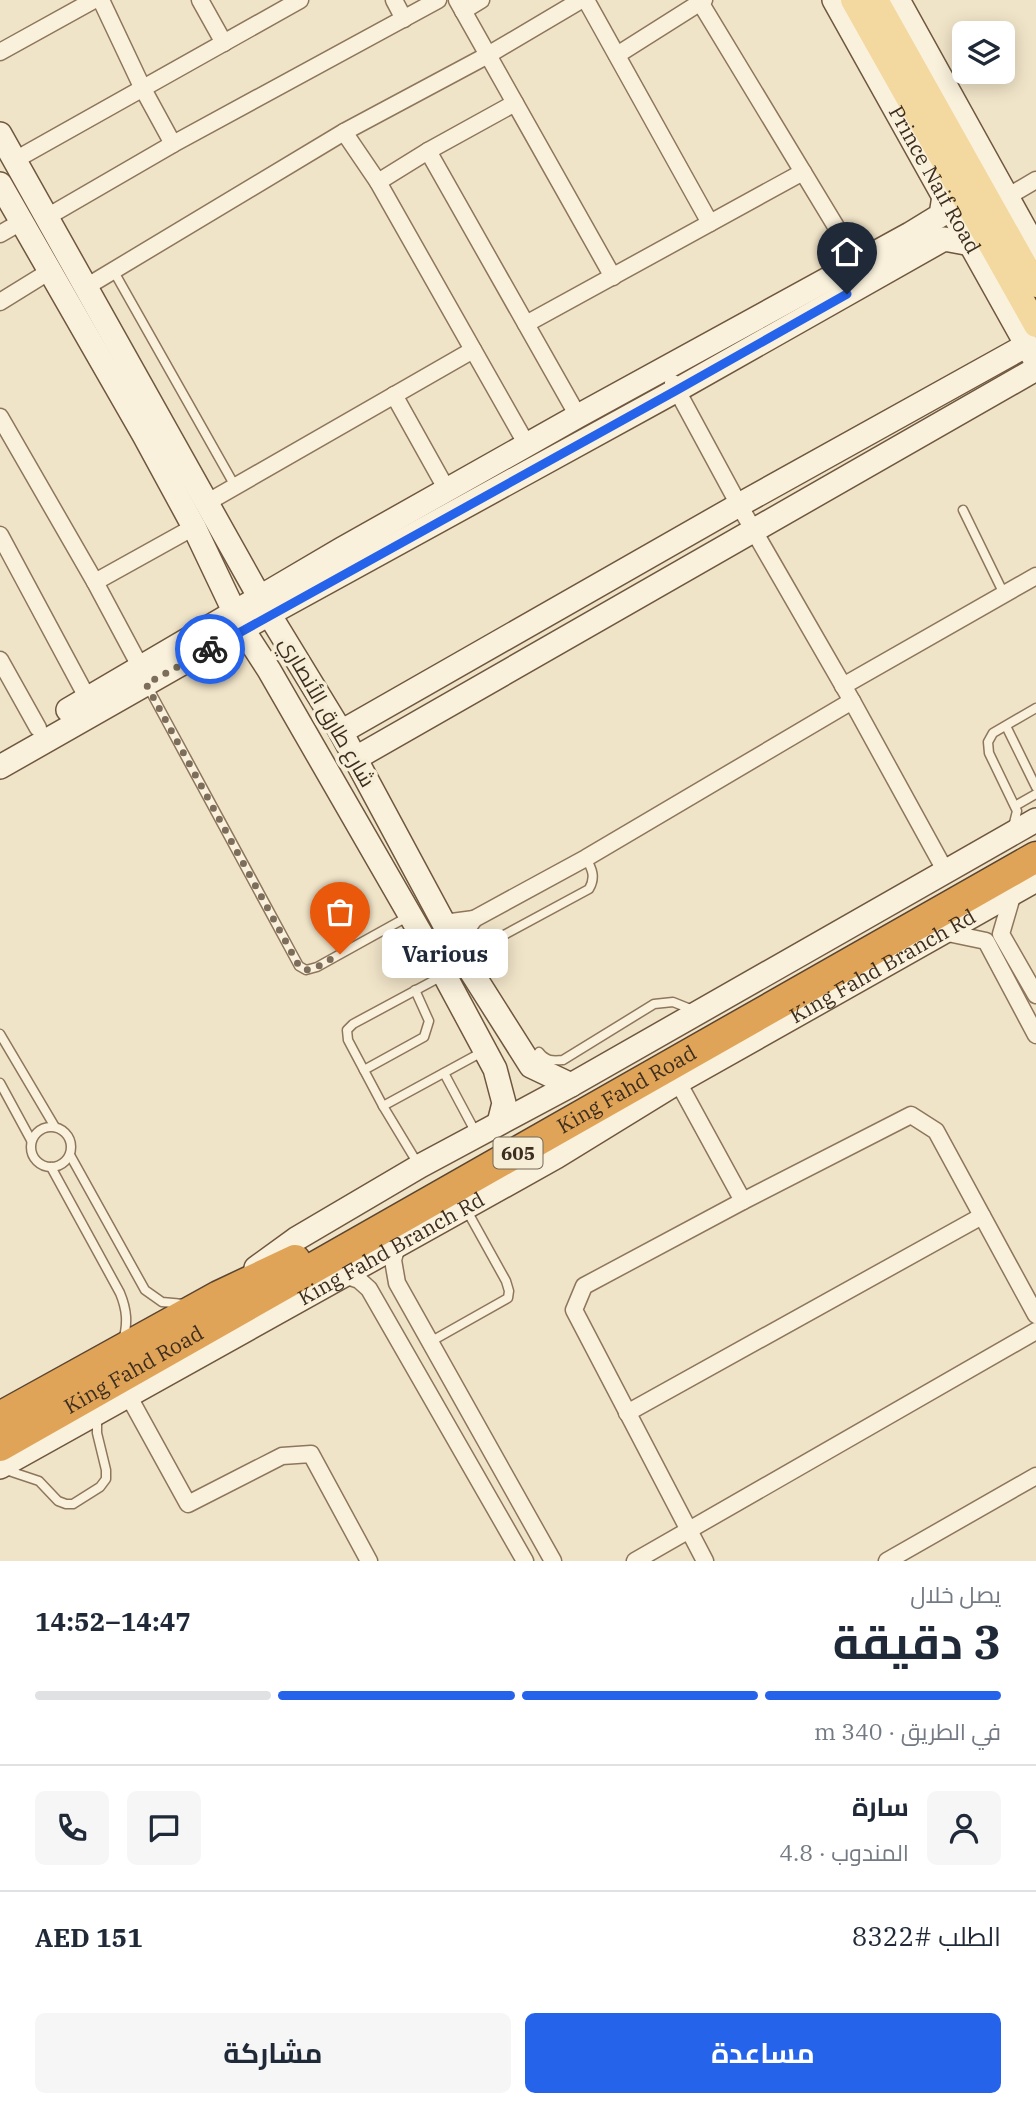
<!DOCTYPE html>
<html lang="ar">
<meta charset="utf-8">
<style>
:root{--surface:#fff;--page:#f6f6f7;--text:#1f2937;--muted:#747a83;--line:#e0e1e3;--accent:#2563eb}
body{margin:0;font-family:"IBM Plex Serif",Cairo,serif;background:var(--page);color:var(--text);direction:rtl;height:100vh;display:flex;flex-direction:column;font-size:26px;white-space:nowrap}
*{box-sizing:border-box;margin:0}
p{font-size:23px;color:var(--muted)}
.icon{flex:none;width:38px;height:38px;fill:none;stroke:currentColor;stroke-width:2;stroke-linecap:round;stroke-linejoin:round}
.map{position:relative;height:1561px;overflow:hidden;direction:ltr}
.sheet{display:flex;flex-direction:column;background:var(--surface);flex:1}
.sheet>*{flex:none}
.tools{position:absolute;left:952px;top:21px;display:grid;gap:14px}
.tools a{display:grid;place-items:center;width:63px;height:63px;border-radius:10px;background:var(--surface);box-shadow:0 4px 18px #0003;font-size:35px}
.pin{position:absolute;display:grid;place-items:center;width:60px;height:60px;color:#fff;margin:-72px -30px;border-radius:50% 50% 50% 0;rotate:-45deg;box-shadow:0 0 7px #0007}
.pin .icon{rotate:45deg}
.courier{position:absolute;display:grid;place-items:center;width:70px;height:70px;margin:-35px;border:5px solid #2563eb;border-radius:50%;background:#fff;color:#222;box-shadow:0 2px 9px #0007}
.bubble{position:absolute;height:49px;border-radius:10px;background:var(--surface);box-shadow:0 4px 18px #0003;font-size:23px;font-weight:700;line-height:49px;text-align:center;direction:rtl}
.overview em{font-style:normal;font-weight:700}
.overview div{display:flex;flex-direction:column-reverse}
.overview{display:flex;align-items:center;justify-content:space-between;height:119px;padding:0 35px}
h1{font-size:46px;font-weight:700;line-height:52px}
.bar{display:grid;grid-template-columns:repeat(4,1fr);gap:10px 7px;align-content:center;height:84px;padding:0 35px}
.bar i{height:9px;border-radius:5px;background:var(--line)}
.bar .active{background:var(--accent)}
.bar p{grid-column:span 4}
.line{display:flex;align-items:center;gap:18px;padding:0 35px;border-top:2px solid var(--line)}
.line div{flex:1}
.round{display:grid;place-items:center;flex:none;width:74px;height:74px;border-radius:10px;background:var(--page)}
.primary-button{display:flex;gap:14px;margin-top:auto;padding:14px 35px}
.primary-button a{flex:1;height:80px;border-radius:10px;background:var(--accent);color:#fff;font-size:28px;font-weight:700;line-height:80px;text-align:center}
.primary-button a+a{background:var(--page);color:var(--text)}
.map>svg:first-child{display:block}
.lines{fill:none;stroke-linecap:round;stroke-linejoin:round}
.lane-casing{stroke:#8d765c;stroke-width:11}
.street-casing{stroke:#8d765c;stroke-width:19}
.secondary-casing{stroke:#6f573f;stroke-width:26}
.primary-casing{stroke:#5b4430;stroke-width:28}
.highway-casing{stroke:#5b4430;stroke-width:33}
.lane{stroke:#faf1dc;stroke-width:8}
.street{stroke:#faf1dc;stroke-width:16}
.secondary{stroke:#faf1dc;stroke-width:23}
.primary{stroke:#f3d9a0;stroke-width:24}
.highway{stroke:#e0a458;stroke-width:30}
.done{stroke:#7c6e5b;stroke-width:7;stroke-dasharray:0 12.6}
.route{stroke:#2563eb;stroke-width:9}
.labels{text-anchor:middle;stroke-width:7;stroke-linejoin:round;paint-order:stroke}
.shield{fill:#f7eed8;stroke:#756857;stroke-width:2}
.shield-label{font-size:19px;font-weight:bold;fill:#3d2e20}
.street-label{font-size:21px;fill:#3d2e20;stroke:#f7eed8}
</style>
<div class="map">
<svg width="1036" height="1561" viewBox="0 0 1036 1561">
<rect width="100%" height="100%" fill="#f0e4c8"/>
<g class="lines">
<defs>
<g id="lane">
<polyline points="113,270 235,486"/>
<polyline points="963,510 1004,594"/>
<polyline points="148,687 299,966 306,970 317,967 409,916"/>
<polyline points="1006,726 1036,787"/>
<polyline points="1015,806 1036,794"/>
<polyline points="1013,827 1017,811 989,753 988,742 993,733 1036,708"/>
<path d="M465 956 589 889C596 877 592 869 586 858"/>
<polyline points="0,1034 55,1127"/>
<path d="M539 1052C546 1061 552 1061 563 1060L654 1004 673 1002 693 1010"/>
<polyline points="364,1070 424,1037 429,1021 415,990"/>
<polyline points="444,1073 476,1133"/>
<polyline points="0,1083 31,1140"/>
<polyline points="383,1106 484,1051"/>
<circle cx="51" cy="1147" r="20"/>
<polyline points="70,1155 145,1290 162,1302 184,1304"/>
<polyline points="418,1164 383,1106 348,1040 347,1030 353,1024 444,975"/>
<path d="M51 1167 120 1293C127 1310 128 1323 123 1341"/>
<polyline points="430,1342 508,1298 509,1291 506,1281 466,1209"/>
<polyline points="6,1470 39,1481 58,1501 66,1504 73,1504 100,1487 106,1479 106,1470 97,1433 97,1417"/>
</g>
<g id="street">
<polyline points="101,0 143,89 173,144"/>
<polyline points="200,0 224,43"/>
<polyline points="394,0 404,19"/>
<polyline points="457,0 613,277"/>
<polyline points="586,0 710,223"/>
<polyline points="700,2 858,263"/>
<polyline points="463,11 481,0"/>
<polyline points="0,52 94,0"/>
<polyline points="617,55 704,0"/>
<polyline points="344,132 378,182 527,445"/>
<polyline points="428,151 578,416"/>
<polyline points="15,160 300,0"/>
<polyline points="378,182 428,151 515,103"/>
<polyline points="1007,197 1036,180"/>
<polyline points="47,217 173,144 438,0"/>
<polyline points="0,234 21,222"/>
<polyline points="86,287 344,132 488,55 581,0"/>
<polyline points="0,302 50,271"/>
<polyline points="526,324 803,172"/>
<polyline points="673,383 739,505 852,701 946,872"/>
<polyline points="394,395 447,490"/>
<polyline points="0,417 95,582 141,668"/>
<polyline points="208,502 473,350"/>
<polyline points="0,535 88,699"/>
<polyline points="95,582 194,527"/>
<polyline points="0,660 38,728"/>
<polyline points="843,686 1036,576"/>
<polyline points="1013,893 1001,934 1036,995"/>
<polyline points="474,919 586,858 852,701"/>
<polyline points="444,923 474,919 456,945"/>
<polyline points="943,932 986,941 1036,1035"/>
<polyline points="678,1082 743,1201"/>
<polyline points="397,1246 393,1260 397,1283 553,1561"/>
<polyline points="344,1275 359,1280 369,1289 525,1561"/>
<polyline points="128,1395 188,1504 282,1456 311,1454 369,1561"/>
<polyline points="627,1413 982,1216"/>
<polyline points="635,1561 1036,1331"/>
<polyline points="705,1561 574,1310 584,1286 743,1201 911,1115 936,1131 1036,1315"/>
<polyline points="887,1561 1036,1476"/>
</g>
<g id="secondary">
<path id="s1" d="M834 0 1034 358"/>
<polyline points="898,0 1036,249"/>
<polyline points="0,134 269,614 341,732 462,957 531,1066 571,1085"/>
<polyline points="0,184 144,435 194,527 243,630 269,670 444,974 495,1069 504,1103 499,1123"/>
<polyline points="68,710 342,549 578,416 910,234 941,215 944,196"/>
<polyline points="341,732 739,505 1027,345"/>
<polyline points="356,758 1036,369"/>
<polyline points="0,767 269,614 677,390 944,239 971,244"/>
<polyline points="256,1268 296,1239 420,1166 571,1085 1036,820"/>
<path id="s2" d="M0 1467 556 1157 678 1082 1036 880"/>
</g>
<g id="primary">
<polyline points="853,0 1036,325"/>
<polyline points="876,0 1036,285"/>
</g>
<g id="highway">
<polyline points="0,1417 219,1296 295,1260"/>
<path id="s3" d="M0 1446 1036 857"/>
</g>
</defs>
<!-- lane casing -->
<use href="#lane" class="lane-casing"/>
<!-- street casing -->
<use href="#street" class="street-casing"/>
<!-- secondary casing -->
<use href="#secondary" class="secondary-casing"/>
<!-- primary casing -->
<use href="#primary" class="primary-casing"/>
<!-- highway casing -->
<use href="#highway" class="highway-casing"/>
<!-- lane -->
<use href="#lane" class="lane"/>
<!-- street -->
<use href="#street" class="street"/>
<!-- secondary -->
<use href="#secondary" class="secondary"/>
<!-- primary -->
<use href="#primary" class="primary"/>
<!-- highway -->
<use href="#highway" class="highway"/>
</g>
<g class="lines">
<!-- done -->
<polyline class="done" points="210,649 146,684 299,966 306,970 317,967 340,954"/>
<!-- route -->
<polyline class="route" points="210,649 677,390 847,294"/>
</g>
<g class="labels">
<!-- shield labels -->
<rect class="shield" x="493.5" y="1137.5" width="49" height="31" rx="5"/>
<g class="shield-label">
<text x="518" y="1160">605</text>
</g>
<!-- street labels -->
<g class="street-label">
<text dy="7" stroke="none"><textPath href="#s1" startOffset="206">Prince Naif Road</textPath></text>
<text transform="translate(327 712) rotate(60)" y="7">شارع طارق الأنصاري</text>
<text dy="7" stroke="none"><textPath href="#s2" startOffset="1015">King Fahd Branch Rd</textPath></text>
<text dy="7" stroke="none"><textPath href="#s3" startOffset="721">King Fahd Road</textPath></text>
<text dy="7" stroke="none"><textPath href="#s2" startOffset="448">King Fahd Branch Rd</textPath></text>
<text dy="7" stroke="none"><textPath href="#s3" startOffset="154">King Fahd Road</textPath></text>
</g>
</g>
</svg>
<div class="tools">
<a><svg class="icon" aria-label="layers" viewBox="0 0 24 24"><path d="M12 4l9 5-9 5-9-5zM3 14l9 5 9-5"/></svg></a>
</div>
<div class="pin" style="left:340px;top:954px;background:#ea580c"><svg class="icon" aria-label="bag" viewBox="0 0 24 24"><path d="M5 8h14l-1 12H6zM9 8a3 3 0 0 1 6 0"/></svg></div>
<div class="pin" style="left:847px;top:294px;background:#1f2937"><svg class="icon" aria-label="home" viewBox="0 0 24 24"><path d="M3 11l9-7 9 7M6 9v11h12V9"/></svg></div>
<div class="courier" style="left:210px;top:649px"><svg class="icon" aria-label="bike" viewBox="0 0 24 24"><circle cx="6" cy="16" r="4"/><circle cx="18" cy="16" r="4"/><path d="M6 16l4-8h5l3 8M10 8l3 8H6M13 5h3"/></svg></div>
<div class="bubble" style="left:382px;top:929px;width:126px">Various</div>
</div>
<section class="sheet">
<div class="overview"><div><h1>3 دقيقة</h1><p>يصل خلال</p></div><em>14:47–14:52</em></div>
<div class="bar"><i class="active"></i><i class="active"></i><i class="active"></i><i></i><p>في الطريق · 340 m</p></div>
<div class="line" style="height:126px"><a class="round"><svg class="icon" aria-label="person" viewBox="0 0 24 24"><circle cx="12" cy="8" r="4"/><path d="M4 21q1-7 8-7t8 7"/></svg></a><div><b>سارة</b><p>المندوب · 4.8</p></div><a class="round"><svg class="icon" aria-label="chat" viewBox="0 0 24 24"><path d="M4 5h16v11H9l-5 4z"/></svg></a><a class="round"><svg class="icon" aria-label="phone" viewBox="0 0 24 24"><path d="M5 4h4l2 5-3 2q2 4 5 5l2-3 5 2v4C11 20 4 13 5 4z"/></svg></a></div>
<div class="line" style="height:91px"><div>الطلب #8322</div><b>AED 151</b></div>
<div class="primary-button"><a>مساعدة</a><a>مشاركة</a></div>
</section>
